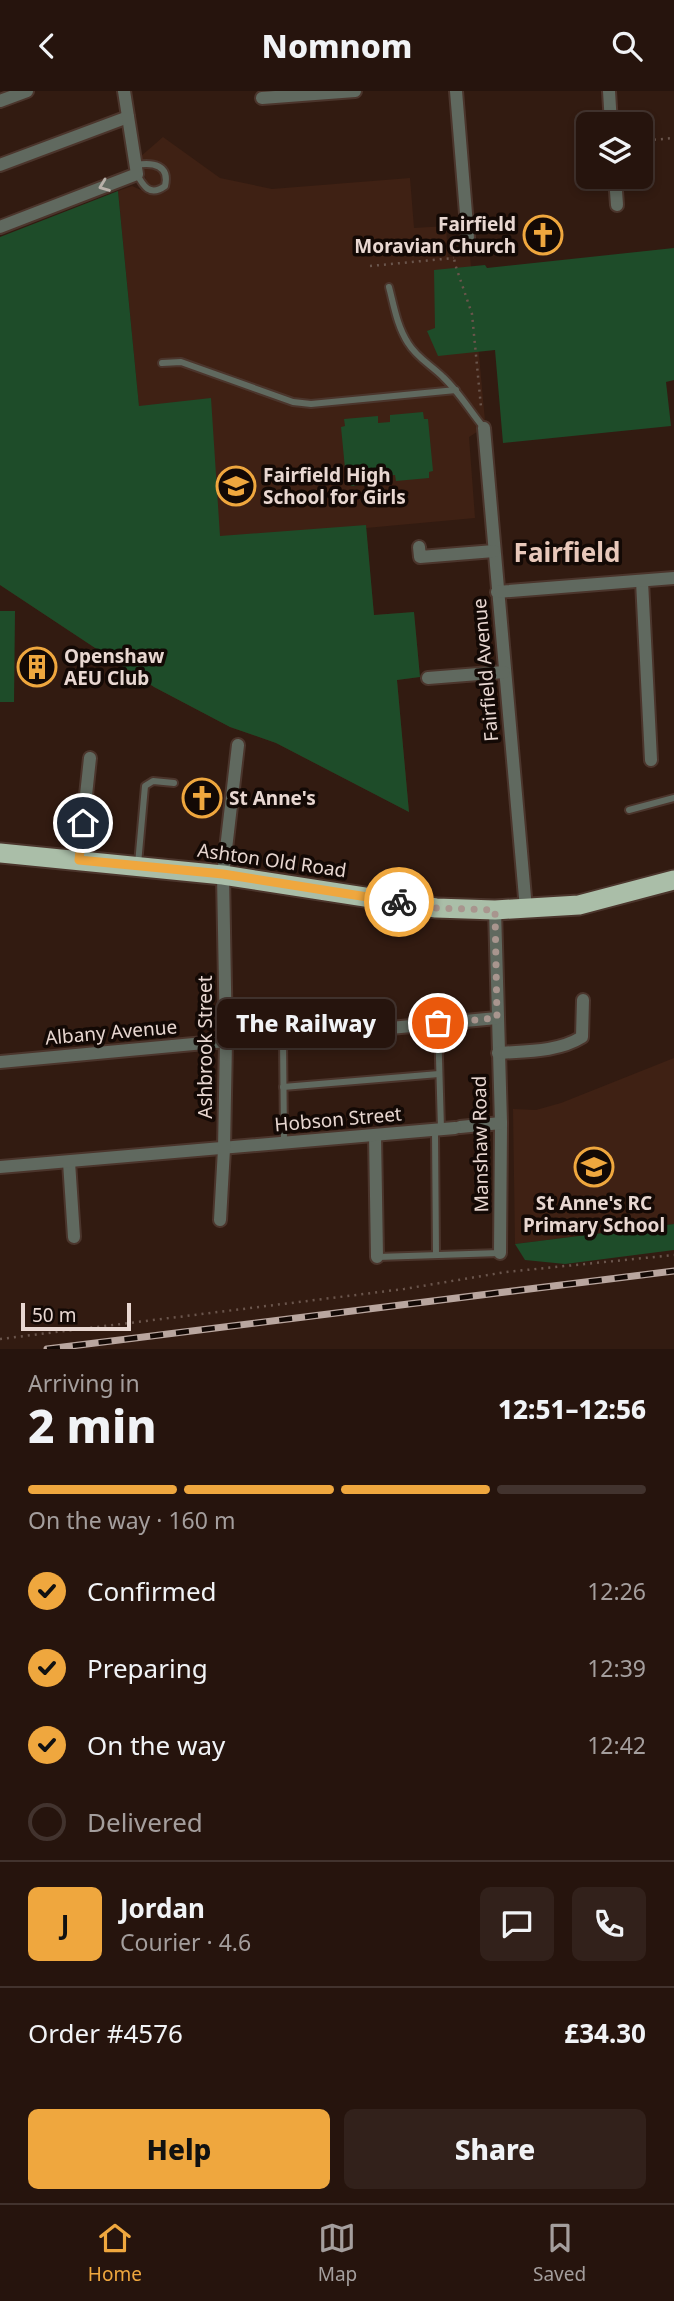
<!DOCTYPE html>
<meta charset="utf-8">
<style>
:root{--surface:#26140d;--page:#32211b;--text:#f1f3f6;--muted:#a49e9d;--line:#42332e;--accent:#efa73e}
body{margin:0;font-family:"Noto Sans",sans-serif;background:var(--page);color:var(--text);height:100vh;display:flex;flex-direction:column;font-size:26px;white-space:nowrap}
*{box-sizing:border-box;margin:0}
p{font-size:23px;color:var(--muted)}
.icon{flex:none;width:38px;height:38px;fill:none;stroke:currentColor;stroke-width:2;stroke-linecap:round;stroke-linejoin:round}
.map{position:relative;height:1258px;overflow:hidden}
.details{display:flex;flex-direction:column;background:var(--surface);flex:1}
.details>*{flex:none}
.tools{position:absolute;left:576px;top:21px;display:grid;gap:14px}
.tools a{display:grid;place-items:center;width:77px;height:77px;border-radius:10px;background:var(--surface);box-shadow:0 4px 10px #0003,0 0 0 2px var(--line);font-size:35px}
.scale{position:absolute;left:21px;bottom:18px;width:110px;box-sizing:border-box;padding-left:7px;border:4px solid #e8d7d1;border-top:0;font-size:19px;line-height:24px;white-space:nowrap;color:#e8d7d1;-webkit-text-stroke:5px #130905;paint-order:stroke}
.pin{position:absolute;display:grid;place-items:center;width:60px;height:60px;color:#fff;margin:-30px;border:4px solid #fff;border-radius:50%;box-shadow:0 2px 7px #0007}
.courier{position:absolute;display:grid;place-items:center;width:70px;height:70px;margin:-35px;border:5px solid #efa73e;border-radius:50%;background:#fff;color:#222;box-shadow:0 2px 9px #0007}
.bubble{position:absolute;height:49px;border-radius:10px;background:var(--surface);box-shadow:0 4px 10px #0003,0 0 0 2px var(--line);font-size:23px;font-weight:800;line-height:49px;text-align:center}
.headline em{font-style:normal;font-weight:800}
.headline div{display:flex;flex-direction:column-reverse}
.headline{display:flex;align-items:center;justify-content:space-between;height:119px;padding:0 28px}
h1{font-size:46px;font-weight:800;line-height:52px}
.bar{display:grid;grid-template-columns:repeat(4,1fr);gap:10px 7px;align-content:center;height:84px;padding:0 28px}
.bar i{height:9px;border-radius:5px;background:var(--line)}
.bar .current{background:var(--accent)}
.bar p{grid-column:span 4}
.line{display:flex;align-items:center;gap:18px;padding:0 28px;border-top:2px solid var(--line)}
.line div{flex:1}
.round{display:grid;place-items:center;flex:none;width:74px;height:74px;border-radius:10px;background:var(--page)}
ol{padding:0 28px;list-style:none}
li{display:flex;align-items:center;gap:21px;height:77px}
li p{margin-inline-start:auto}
li .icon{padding:7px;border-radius:50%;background:var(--accent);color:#111;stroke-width:4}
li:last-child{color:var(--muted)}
li i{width:38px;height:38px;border:4px solid var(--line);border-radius:50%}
.button{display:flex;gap:14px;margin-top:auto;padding:14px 28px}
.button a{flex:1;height:80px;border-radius:10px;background:var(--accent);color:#111;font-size:28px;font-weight:800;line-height:80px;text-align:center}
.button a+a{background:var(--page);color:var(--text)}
header{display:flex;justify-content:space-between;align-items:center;height:91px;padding:0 28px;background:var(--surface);font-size:32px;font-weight:800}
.dock{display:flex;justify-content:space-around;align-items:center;height:98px;border-top:2px solid var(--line);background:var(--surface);font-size:19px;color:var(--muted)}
.dock a{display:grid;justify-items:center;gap:4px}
.dock .current{color:var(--accent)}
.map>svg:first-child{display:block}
.built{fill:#3f2114}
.green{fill:#1e4c29}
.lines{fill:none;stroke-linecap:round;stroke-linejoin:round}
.service-casing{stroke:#4b352c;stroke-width:10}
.minor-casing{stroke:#4b352c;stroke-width:16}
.trunk-casing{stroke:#4b352c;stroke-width:23}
.path{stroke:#6a554c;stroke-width:2.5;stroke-dasharray:2 5;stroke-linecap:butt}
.service{stroke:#60695f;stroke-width:6}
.minor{stroke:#60695f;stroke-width:12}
.trunk{stroke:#aabea8;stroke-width:19}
.rail-casing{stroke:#b9a69f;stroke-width:7}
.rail{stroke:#130905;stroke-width:4.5;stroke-dasharray:13;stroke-linecap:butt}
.oneway{stroke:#b8b0a9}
.done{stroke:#a8958e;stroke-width:7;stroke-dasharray:0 12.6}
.route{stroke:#efa73e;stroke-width:9}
.labels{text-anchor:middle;stroke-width:7;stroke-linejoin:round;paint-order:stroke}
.poi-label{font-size:19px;font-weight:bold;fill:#e8d7d1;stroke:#130905;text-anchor:start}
.street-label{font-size:19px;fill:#e8d7d1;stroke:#130905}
.district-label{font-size:26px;font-weight:bold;fill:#e8c8ba;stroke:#130905}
</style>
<header><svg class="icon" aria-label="back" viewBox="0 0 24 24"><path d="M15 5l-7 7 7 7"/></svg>Nomnom<svg class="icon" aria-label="search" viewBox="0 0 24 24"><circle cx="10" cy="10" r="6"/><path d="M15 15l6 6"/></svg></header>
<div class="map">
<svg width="674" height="1258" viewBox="0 0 674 1258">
<rect width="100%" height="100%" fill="#321b11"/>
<!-- built -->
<g class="built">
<polygon points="163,46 220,87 272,98 410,87 414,137 446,135 448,166 470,165 486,341 477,341 469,346 475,427 366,437 374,524 414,521 420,586 397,589 409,721 276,652 230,636 154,596 0,494 0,364 139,316 118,100 132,95 141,99 147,93 140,66"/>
<polygon points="674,967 674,1133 515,1153 513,1018 536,1019 561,1012"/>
</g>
<!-- green -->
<g class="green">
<polygon points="118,100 139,315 211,307 220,445 366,434 374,524 414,521 420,586 397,589 409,721 276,652 230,636 154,596 0,494 0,146"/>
<polygon points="674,157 674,289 666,291 671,335 503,352 495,259 438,265 427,240 435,237 434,179 485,174 487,177"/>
<polygon points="423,321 424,328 428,328 433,380 429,381 429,387 396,390 395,384 384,385 384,391 351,395 350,388 346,388 341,336 345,335 344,328 378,325 378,332 390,331 390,324"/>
<polygon points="0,520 15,520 14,611 0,611"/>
<polygon points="674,1133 674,1159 565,1173 525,1169 515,1153"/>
</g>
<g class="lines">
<defs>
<g id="service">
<path d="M136 74C153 71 170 74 165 95 150 106 143 95 137 83"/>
<path d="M389 196C394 215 397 235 408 252 417 267 431 274 443 286 459 301 470 320 484 337"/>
<polyline points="162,272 181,271 293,311 311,313 456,299"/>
<polyline points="629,719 674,707"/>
<polyline points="138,773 145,695 153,690 174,692"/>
<polyline points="438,932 441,1038"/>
<polyline points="283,947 284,1051"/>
<polyline points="283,996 439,983"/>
<polyline points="435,1040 436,1164"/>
<polyline points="377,1166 500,1162"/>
</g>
<g id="minor">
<polyline points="456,0 468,147"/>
<polyline points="609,0 611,33"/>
<polyline points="262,7 355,0"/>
<polyline points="0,10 27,0"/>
<polyline points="0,74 128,26"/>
<polyline points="615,86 617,114"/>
<polyline points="0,136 137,83 124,0"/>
<polyline points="484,337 526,818"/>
<polyline points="419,456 420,466 494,460"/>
<polyline points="642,490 651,669"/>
<polyline points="497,501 674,487"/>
<polyline points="428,587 504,581"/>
<polyline points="79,769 90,667"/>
<polyline points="495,819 501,1032 500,1162"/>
<polyline points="283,947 497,927"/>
<path d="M498 962C526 960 558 961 582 946L583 909"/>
<polyline points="0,971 226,950"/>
<polyline points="460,1036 501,1032"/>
<polyline points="375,1044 377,1166"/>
<polyline points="69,1071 74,1146"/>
<polyline points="0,1076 455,1037"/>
<polyline points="220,1129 224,1058 226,950 223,784 238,654"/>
</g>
<polyline id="trunk" points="0,762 223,784 436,817 495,819 579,814 674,789"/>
</defs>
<!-- service casing -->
<use href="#service" class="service-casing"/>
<!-- minor casing -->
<use href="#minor" class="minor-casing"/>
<!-- trunk casing -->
<use href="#trunk" class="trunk-casing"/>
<!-- path -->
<g class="path">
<polyline points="640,50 674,47"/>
<polyline points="461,157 454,167 455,173 472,223 481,316"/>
<polyline points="370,175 454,167"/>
<polyline points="0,1248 404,1198 506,1181 674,1164"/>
</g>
<!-- service -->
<use href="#service" class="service"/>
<!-- minor -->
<use href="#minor" class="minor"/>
<!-- trunk -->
<use href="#trunk" class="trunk"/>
<defs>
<polyline id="rail" points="47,1258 674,1180"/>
</defs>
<!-- rail casing -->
<use href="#rail" class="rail-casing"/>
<!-- rail -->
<use href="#rail" class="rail"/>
</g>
<!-- one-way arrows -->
<defs><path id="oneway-chevron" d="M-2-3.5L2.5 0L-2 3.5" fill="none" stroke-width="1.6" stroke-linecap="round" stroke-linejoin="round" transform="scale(1.75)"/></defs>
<use class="oneway" href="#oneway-chevron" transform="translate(104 95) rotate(159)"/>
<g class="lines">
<!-- done -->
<polyline class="done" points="399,811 436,817 495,819 497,927 438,932"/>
<!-- route -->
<polyline class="route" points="83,732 79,769 223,783 399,811"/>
</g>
<!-- icons -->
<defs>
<symbol id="church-ring" viewBox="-11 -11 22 22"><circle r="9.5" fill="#130905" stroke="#efa73e" stroke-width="1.5"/><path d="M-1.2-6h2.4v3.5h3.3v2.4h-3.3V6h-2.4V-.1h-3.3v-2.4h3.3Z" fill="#efa73e"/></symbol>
<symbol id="school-ring" viewBox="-11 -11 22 22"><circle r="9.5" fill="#130905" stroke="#efa73e" stroke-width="1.5"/><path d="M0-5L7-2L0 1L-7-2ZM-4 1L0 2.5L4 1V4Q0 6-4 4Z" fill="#efa73e"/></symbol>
<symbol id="building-ring" viewBox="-11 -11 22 22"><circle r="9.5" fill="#130905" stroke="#efa73e" stroke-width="1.5"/><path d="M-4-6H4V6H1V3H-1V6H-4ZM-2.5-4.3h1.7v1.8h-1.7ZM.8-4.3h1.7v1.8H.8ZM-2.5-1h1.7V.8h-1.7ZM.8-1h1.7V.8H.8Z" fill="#efa73e"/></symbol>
</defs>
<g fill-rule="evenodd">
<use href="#church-ring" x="521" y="122" width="44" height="44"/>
<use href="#school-ring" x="214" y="373" width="44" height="44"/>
<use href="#building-ring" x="15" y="554" width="44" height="44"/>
<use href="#church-ring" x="180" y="685" width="44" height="44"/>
<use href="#school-ring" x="572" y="1054" width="44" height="44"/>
</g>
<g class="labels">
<!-- poi labels -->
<g class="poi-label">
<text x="516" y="140" text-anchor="end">Fairfield<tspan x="516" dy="22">Moravian Church</tspan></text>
<text x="263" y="391">Fairfield High<tspan x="263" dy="22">School for Girls</tspan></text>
<text x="64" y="572">Openshaw<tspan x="64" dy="22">AEU Club</tspan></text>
<text x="229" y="714">St Anne's</text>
<text x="594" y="1119" text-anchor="middle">St Anne's RC<tspan x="594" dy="22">Primary School</tspan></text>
</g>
<!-- street labels -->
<g class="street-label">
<text transform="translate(485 579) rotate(-95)" y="7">Fairfield Avenue</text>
<text transform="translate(272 769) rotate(8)" y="7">Ashton Old Road</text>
<text transform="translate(111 941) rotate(-5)" y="7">Albany Avenue</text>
<text transform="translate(205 956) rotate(-90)" y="7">Ashbrook Street</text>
<text transform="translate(338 1028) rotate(-5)" y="7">Hobson Street</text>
<text transform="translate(480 1053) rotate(-91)" y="7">Manshaw Road</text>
</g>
<!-- district labels -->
<g class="district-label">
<text x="567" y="471">Fairfield</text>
</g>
</g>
</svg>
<div class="tools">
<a><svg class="icon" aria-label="layers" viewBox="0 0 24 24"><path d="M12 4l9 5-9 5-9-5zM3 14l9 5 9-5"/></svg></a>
</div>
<div class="scale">50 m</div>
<div class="pin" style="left:438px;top:932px;background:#ea580c"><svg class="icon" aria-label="bag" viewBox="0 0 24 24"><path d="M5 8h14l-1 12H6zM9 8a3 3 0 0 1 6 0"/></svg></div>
<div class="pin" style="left:83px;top:732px;background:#1f2937"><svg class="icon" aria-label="home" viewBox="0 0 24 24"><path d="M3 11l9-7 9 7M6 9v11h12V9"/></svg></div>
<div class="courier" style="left:399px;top:811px"><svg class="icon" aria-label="bike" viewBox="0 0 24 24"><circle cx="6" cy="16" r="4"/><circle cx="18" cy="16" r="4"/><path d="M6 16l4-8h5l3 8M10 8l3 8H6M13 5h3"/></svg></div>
<div class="bubble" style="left:217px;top:908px;width:178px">The Railway</div>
</div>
<section class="details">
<div class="headline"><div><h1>2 min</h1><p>Arriving in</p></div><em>12:51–12:56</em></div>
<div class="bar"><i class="current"></i><i class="current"></i><i class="current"></i><i></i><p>On the way · 160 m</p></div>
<ol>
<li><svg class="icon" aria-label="check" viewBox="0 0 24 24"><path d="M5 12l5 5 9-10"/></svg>Confirmed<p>12:26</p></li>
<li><svg class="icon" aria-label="check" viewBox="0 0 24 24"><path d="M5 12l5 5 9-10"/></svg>Preparing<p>12:39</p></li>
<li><svg class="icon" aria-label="check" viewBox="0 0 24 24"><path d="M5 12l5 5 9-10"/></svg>On the way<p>12:42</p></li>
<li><i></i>Delivered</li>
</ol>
<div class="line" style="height:126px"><b class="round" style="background:var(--accent);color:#111">J</b><div><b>Jordan</b><p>Courier · 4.6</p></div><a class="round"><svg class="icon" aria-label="chat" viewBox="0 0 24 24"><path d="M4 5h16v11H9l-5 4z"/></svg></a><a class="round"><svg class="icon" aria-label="phone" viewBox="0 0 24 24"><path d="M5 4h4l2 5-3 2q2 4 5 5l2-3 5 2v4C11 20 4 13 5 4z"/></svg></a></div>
<div class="line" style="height:91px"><div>Order #4576</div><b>£34.30</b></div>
<div class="button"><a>Help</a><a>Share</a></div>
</section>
<nav class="dock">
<a class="current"><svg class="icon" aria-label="home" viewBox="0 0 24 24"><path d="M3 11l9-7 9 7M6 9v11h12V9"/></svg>Home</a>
<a><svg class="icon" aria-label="map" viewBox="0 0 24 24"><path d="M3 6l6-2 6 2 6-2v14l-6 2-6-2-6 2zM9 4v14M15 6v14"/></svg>Map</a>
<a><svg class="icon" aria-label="saved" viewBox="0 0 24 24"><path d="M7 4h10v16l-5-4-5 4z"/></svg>Saved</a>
</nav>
